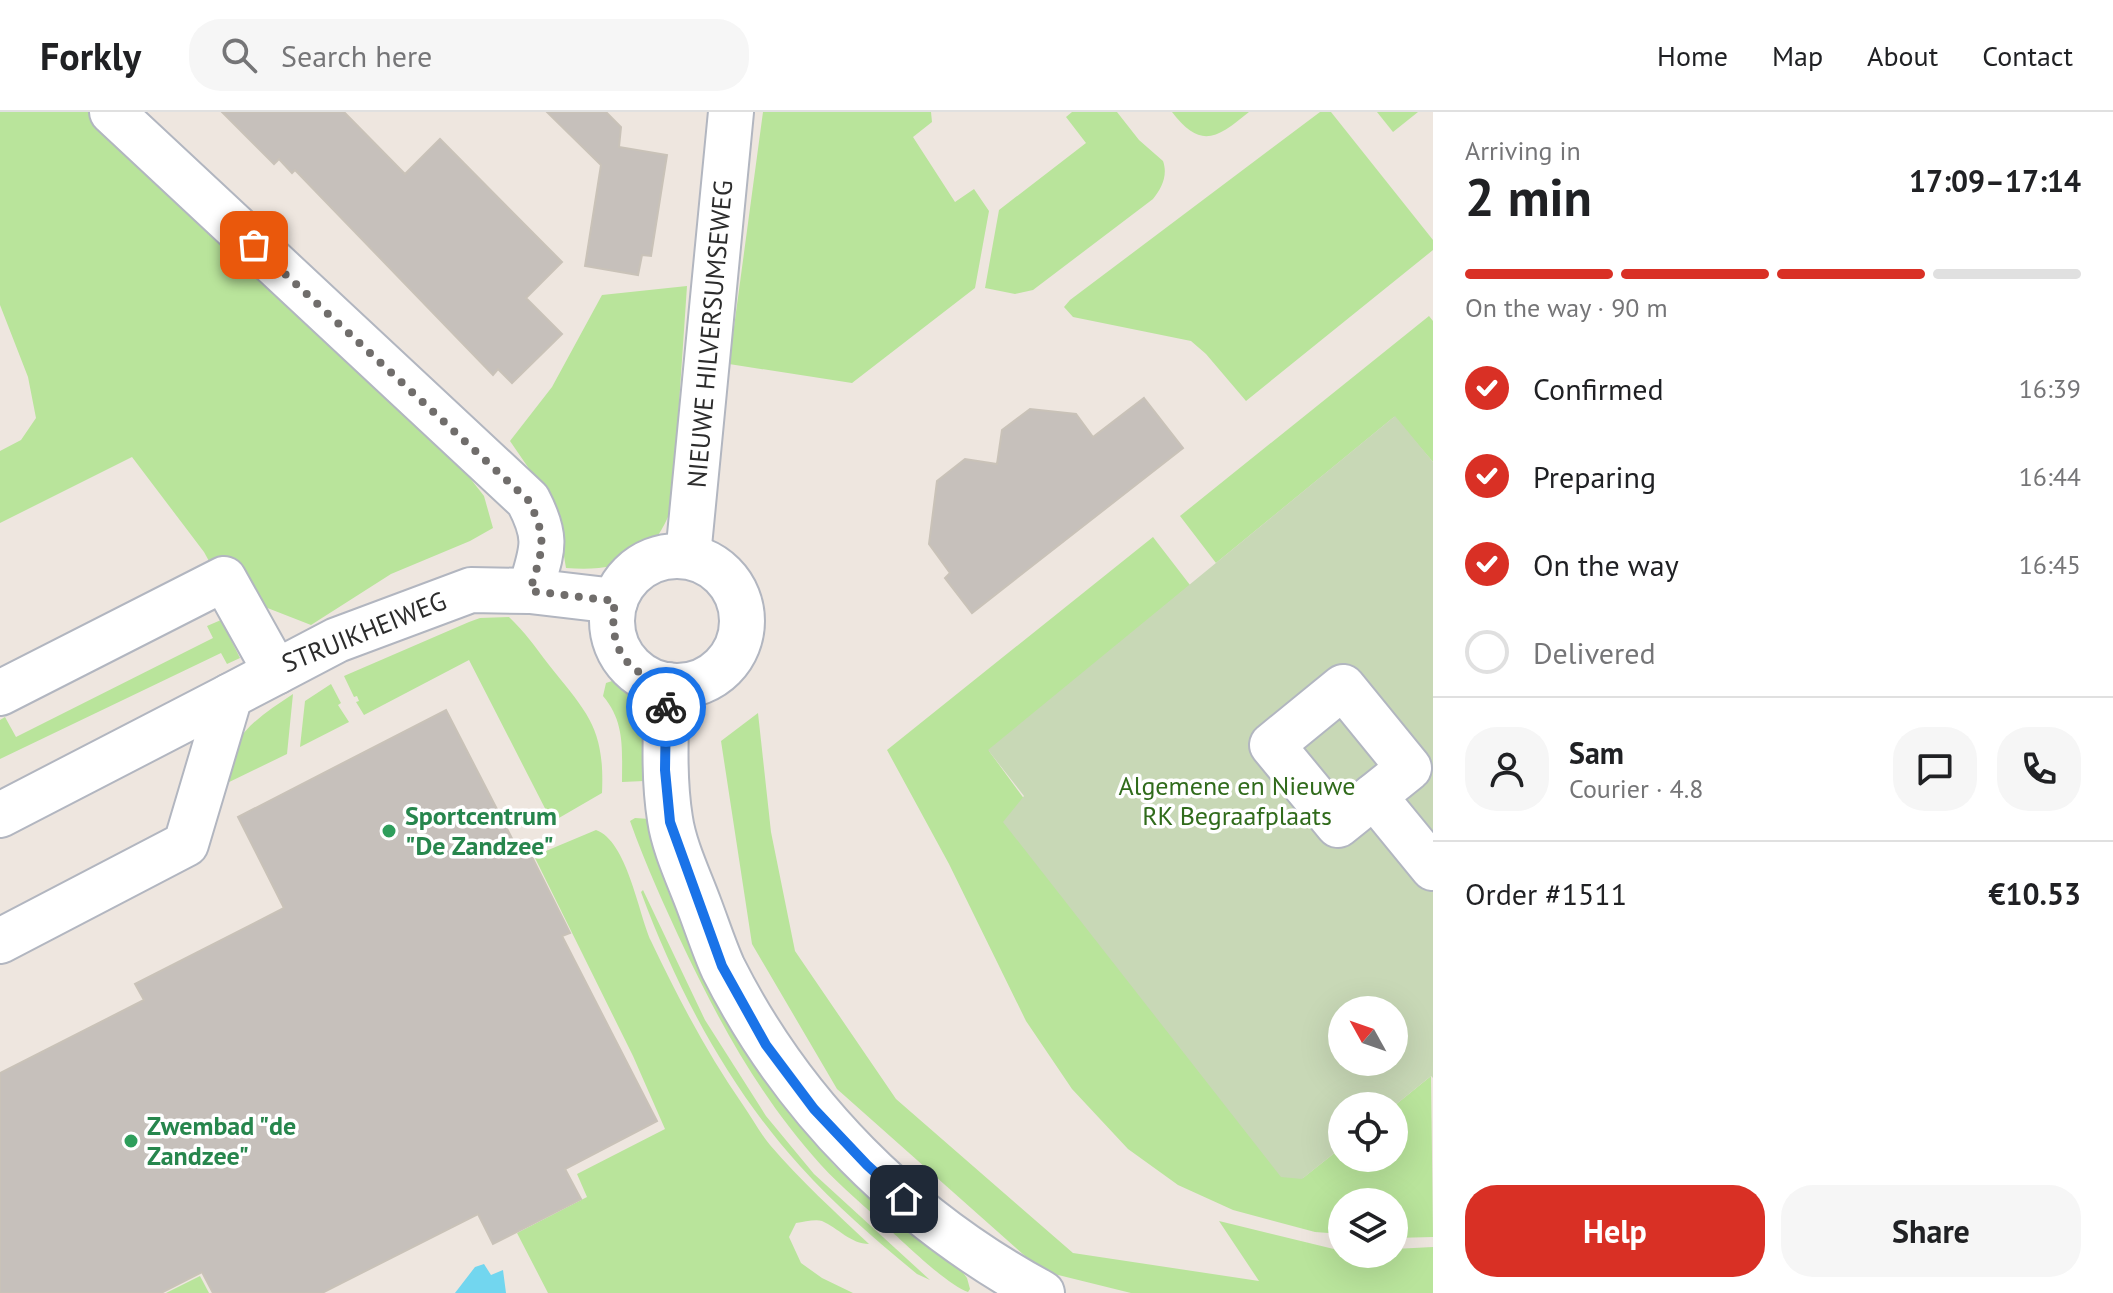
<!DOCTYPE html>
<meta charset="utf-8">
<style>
:root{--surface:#fff;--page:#f6f6f6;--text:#202124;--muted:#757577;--line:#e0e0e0;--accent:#d93025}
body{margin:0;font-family:"PT Sans",sans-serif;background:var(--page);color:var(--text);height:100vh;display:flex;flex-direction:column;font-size:30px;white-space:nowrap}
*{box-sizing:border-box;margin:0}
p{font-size:26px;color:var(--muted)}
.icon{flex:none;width:44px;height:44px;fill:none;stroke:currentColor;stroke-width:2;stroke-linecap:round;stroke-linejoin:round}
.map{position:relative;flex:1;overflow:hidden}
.panel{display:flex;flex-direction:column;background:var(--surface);width:680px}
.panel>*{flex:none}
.needle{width:52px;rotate:310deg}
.tools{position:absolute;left:1328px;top:884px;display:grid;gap:16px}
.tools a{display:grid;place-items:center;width:80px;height:80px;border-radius:50%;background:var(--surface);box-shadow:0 8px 32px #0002;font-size:40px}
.pin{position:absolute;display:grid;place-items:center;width:68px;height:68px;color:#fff;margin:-34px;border-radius:16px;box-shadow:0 4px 12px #0006}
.courier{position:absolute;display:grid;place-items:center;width:80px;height:80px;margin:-40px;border:6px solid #1a73e8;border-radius:50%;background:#fff;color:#222;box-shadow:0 2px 10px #0007}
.overview em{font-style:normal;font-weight:600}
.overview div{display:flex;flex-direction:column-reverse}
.overview{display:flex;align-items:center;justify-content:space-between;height:136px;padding:0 32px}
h1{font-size:52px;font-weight:600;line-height:60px}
.bar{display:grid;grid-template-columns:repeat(4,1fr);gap:12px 8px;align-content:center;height:96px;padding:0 32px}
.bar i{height:10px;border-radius:6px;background:var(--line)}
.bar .on{background:var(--accent)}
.bar p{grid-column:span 4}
.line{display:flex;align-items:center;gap:20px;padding:0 32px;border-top:2px solid var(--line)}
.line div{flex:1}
.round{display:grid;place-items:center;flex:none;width:84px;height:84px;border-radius:32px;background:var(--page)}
ol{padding:0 32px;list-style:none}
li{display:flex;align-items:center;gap:24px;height:88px}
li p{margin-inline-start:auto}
li .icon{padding:8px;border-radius:50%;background:var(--accent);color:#fff;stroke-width:4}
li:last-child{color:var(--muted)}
li i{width:44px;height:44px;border:4px solid var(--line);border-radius:50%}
.primary-button{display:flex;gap:16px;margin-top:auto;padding:16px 32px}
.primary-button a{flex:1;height:92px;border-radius:32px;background:var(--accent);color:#fff;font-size:32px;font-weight:600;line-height:92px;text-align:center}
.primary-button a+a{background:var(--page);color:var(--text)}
header{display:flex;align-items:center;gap:48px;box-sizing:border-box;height:112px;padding:0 40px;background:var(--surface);border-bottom:2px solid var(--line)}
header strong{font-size:38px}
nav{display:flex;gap:44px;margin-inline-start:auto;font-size:28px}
.search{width:560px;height:72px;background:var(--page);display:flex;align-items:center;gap:20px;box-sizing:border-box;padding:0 28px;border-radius:32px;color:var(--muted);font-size:30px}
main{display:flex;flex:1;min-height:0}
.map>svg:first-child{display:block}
.green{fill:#b9e49b}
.cemetery{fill:#c8d8b6;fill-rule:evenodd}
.water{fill:#72d6ef}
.building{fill:#c6c0bb;stroke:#c9c2b8;stroke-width:2}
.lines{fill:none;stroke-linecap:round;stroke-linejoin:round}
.minor-casing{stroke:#b2b6c0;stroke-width:48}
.minor{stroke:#fff;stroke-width:44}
.done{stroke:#706d6b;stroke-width:8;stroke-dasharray:0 14.4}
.route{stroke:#1a73e8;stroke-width:10}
.leisure-dot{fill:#2e9e5b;stroke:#fff;stroke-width:3}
.labels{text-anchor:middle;stroke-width:7;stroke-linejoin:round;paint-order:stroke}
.street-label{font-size:26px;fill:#2c2c2c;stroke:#fff}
.park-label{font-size:26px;fill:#306b1b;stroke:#fff}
.leisure-label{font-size:26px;font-weight:bold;fill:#27864d;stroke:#fff;text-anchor:start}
</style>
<header>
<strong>Forkly</strong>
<div class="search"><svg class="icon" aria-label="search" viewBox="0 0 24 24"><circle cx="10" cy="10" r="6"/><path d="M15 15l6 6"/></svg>Search here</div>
<nav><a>Home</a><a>Map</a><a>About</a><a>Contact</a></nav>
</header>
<main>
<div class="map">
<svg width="1433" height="1181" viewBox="0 0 1433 1181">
<rect width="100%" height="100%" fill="#eee6df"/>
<!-- green -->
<g class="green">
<polygon points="0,0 93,0 459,352 484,384 493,416 470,429 391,462 311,513 226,480 204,440 132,345 0,411 0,339 21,328 36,306 28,265 0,193"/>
<polygon points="763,0 931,0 932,10 913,25 955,90 974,77 989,99 975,176 852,271 729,252"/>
<path d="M1072 0H1117L1139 28 1163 49C1168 63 1162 76 1153 87L1033 178 1015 182 985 176 999 98 1086 31 1066 5Z"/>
<path d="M1172 0H1249C1217 26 1201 38 1172 0Z"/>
<polygon points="1320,0 1331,0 1433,128 1433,138 1246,289 1206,242 1191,229 1073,205 1064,195 1070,188"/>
<polygon points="1377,0 1418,0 1393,20"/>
<path d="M687 174 672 395C653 448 619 460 566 456L556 396 510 329 552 275 602 183Z"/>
<polygon points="1429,204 1433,209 1433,350 1394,305 1216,451 1180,404"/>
<polygon points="1153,425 1190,473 989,639 1303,1066 1342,1035 1342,1046 1394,1046 1394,994 1431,964 1433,1125 1394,1126 1394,1090 1342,1090 1342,1122 1315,1120 1233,1098 1178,1073 1128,1037 1072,977 1026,909 949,752 887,638"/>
<path d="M509 505C525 520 536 536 549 553 587 601 605 615 602 681L552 710 469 548 364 603 356 590 359 589 357 584 354 585 344 564 469 510 480 506Z"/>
<polygon points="221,508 240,546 227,552 221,541 0,647 0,608 5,605 16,625 213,526 207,514"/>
<path d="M612 569C650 586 644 635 644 669L622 670C622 637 625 610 603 584L606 571Z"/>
<polygon points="331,572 341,591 338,593 349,610 300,635 305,589"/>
<path d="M293 582 287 642 221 674C226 661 229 644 236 632 249 610 272 596 293 582Z"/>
<polygon points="758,601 771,720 795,839 896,987 1073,1141 1259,1169 1219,1109 1342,1139 1342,1142 1394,1142 1394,1137 1433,1135 1433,1181 1131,1181 1042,1159 837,977 752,832 721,629"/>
<path d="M635 706 650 707 791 1001 834 1053 859 1077 907 1118 959 1155 967 1166 970 1177 968 1180C949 1174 905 1132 888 1116 866 1095 842 1076 821 1053 763 989 722 916 685 838 665 795 646 754 630 709Z"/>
<path d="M596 718C627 729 638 800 651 829 678 886 707 941 743 993 752 1006 760 1021 770 1033 800 1068 835 1100 869 1132 851 1132 838 1116 822 1109 815 1107 804 1110 796 1111L789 1125 801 1151 822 1166 853 1181H548L517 1121 587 1085 577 1062 665 1017 633 944 534 744Z"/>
<path d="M643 778 705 908 766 1004 814 1062 930 1168 917 1162C876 1128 836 1094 800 1054 729 976 677 878 641 780Z"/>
<polygon points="200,1164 209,1181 166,1181"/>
</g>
<!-- cemetery -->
<path class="cemetery" d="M1395 304 1433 350V966L1431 964 1394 994H1342V1035L1302 1067 1281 1065 1003 710 1024 684 988 638ZM1342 898H1394V950H1342Z"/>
<!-- water -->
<polygon class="water" points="484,1152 491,1163 503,1158 506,1181 455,1181 475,1155"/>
<!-- building -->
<g class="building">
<polygon points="222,0 344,0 405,62 440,27 562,150 526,186 562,222 512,271 498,257 493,263 295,58 292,61 279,47 274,52"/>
<polygon points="547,0 606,0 621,15 619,35 667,43 651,144 642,143 638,163 585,154 601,53"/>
<polygon points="1144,286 1183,336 972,501 945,466 950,461 929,432 937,369 965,347 997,352 1002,318 1030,297 1076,302 1093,325"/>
<polygon points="446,598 520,742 528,737 570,821 562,824 657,1009 565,1057 581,1087 493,1132 478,1102 322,1181 213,1181 202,1160 161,1181 0,1181 0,961 144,888 135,872 284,796 238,705"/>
</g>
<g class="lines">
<defs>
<g id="minor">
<path d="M112 0 528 388C549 428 542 438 530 479"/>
<polyline points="688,444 731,0"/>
<circle cx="677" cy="509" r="65"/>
<path d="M667 573C666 618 663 663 670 707 674 735 689 766 699 793 707 814 714 836 723 856 793 995 905 1107 1042 1181"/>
<polygon points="1343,575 1409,656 1338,713 1272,633"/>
<polyline points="0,581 224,467 276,560 337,528 471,478 530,479 615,489"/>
<polyline points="1374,684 1433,756"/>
<polyline points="0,703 230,584"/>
<polyline points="0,829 186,732 230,584 276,560"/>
</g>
</defs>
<!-- minor casing -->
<use href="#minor" class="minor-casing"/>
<!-- minor -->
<use href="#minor" class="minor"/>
</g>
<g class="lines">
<!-- done -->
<path class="done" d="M254 133 528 388C549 428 542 438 530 479L615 489C608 534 623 559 667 573L666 595"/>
<!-- route -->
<polyline class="route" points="666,595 665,658 670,710 722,854 766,933 814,997 867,1053 904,1087"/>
</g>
<!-- markers -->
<g class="leisure-dot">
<circle cx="389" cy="719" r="8"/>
<circle cx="131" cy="1029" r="8"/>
</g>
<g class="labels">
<!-- street labels -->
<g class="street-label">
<text transform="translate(710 222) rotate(-85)" y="9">NIEUWE HILVERSUMSEWEG</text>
<text transform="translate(364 520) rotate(-22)" y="9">STRUIKHEIWEG</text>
</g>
<!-- park labels -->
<g class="park-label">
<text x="1237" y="683">Algemene en Nieuwe<tspan x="1237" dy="30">RK Begraafplaats</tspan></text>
</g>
<!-- leisure labels -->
<g class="leisure-label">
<text x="405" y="713">Sportcentrum<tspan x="405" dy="30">"De Zandzee"</tspan></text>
<text x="147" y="1023">Zwembad "de<tspan x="147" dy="30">Zandzee"</tspan></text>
</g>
</g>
</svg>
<div class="tools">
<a><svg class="needle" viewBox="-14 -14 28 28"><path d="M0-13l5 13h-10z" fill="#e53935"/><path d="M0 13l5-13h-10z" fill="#757577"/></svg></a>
<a><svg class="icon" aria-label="locate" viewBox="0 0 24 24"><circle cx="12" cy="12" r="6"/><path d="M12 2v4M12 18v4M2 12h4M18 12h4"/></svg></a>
<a><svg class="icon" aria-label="layers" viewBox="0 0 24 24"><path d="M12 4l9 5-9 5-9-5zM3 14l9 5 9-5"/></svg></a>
</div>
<div class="pin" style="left:254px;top:133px;background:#ea580c"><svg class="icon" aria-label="bag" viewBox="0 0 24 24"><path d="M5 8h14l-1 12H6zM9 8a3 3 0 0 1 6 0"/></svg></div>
<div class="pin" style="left:904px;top:1087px;background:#1f2937"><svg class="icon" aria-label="home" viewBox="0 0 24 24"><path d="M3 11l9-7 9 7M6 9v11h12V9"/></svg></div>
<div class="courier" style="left:666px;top:595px"><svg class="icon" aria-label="bike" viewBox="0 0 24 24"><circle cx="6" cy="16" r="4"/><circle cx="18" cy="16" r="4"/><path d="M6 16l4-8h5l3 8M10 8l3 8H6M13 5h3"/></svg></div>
</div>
<section class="panel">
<div class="overview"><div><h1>2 min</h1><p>Arriving in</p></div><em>17:09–17:14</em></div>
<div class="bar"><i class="on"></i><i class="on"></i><i class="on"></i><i></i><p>On the way · 90 m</p></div>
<ol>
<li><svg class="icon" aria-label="check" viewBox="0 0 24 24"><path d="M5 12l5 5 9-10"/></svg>Confirmed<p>16:39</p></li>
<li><svg class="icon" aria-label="check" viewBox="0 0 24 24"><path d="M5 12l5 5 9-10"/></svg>Preparing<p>16:44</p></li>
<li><svg class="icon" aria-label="check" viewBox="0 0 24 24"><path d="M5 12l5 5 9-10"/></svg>On the way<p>16:45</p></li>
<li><i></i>Delivered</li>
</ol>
<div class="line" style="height:144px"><a class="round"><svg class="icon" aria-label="person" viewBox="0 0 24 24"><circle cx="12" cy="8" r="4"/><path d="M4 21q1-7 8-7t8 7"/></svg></a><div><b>Sam</b><p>Courier · 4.8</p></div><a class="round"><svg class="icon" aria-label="chat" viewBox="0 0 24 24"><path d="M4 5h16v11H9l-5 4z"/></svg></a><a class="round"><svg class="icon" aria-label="phone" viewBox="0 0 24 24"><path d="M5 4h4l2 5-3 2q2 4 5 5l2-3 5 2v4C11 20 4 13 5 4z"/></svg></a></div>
<div class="line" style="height:104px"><div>Order #1511</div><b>€10.53</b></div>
<div class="primary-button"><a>Help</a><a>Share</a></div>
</section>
</main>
